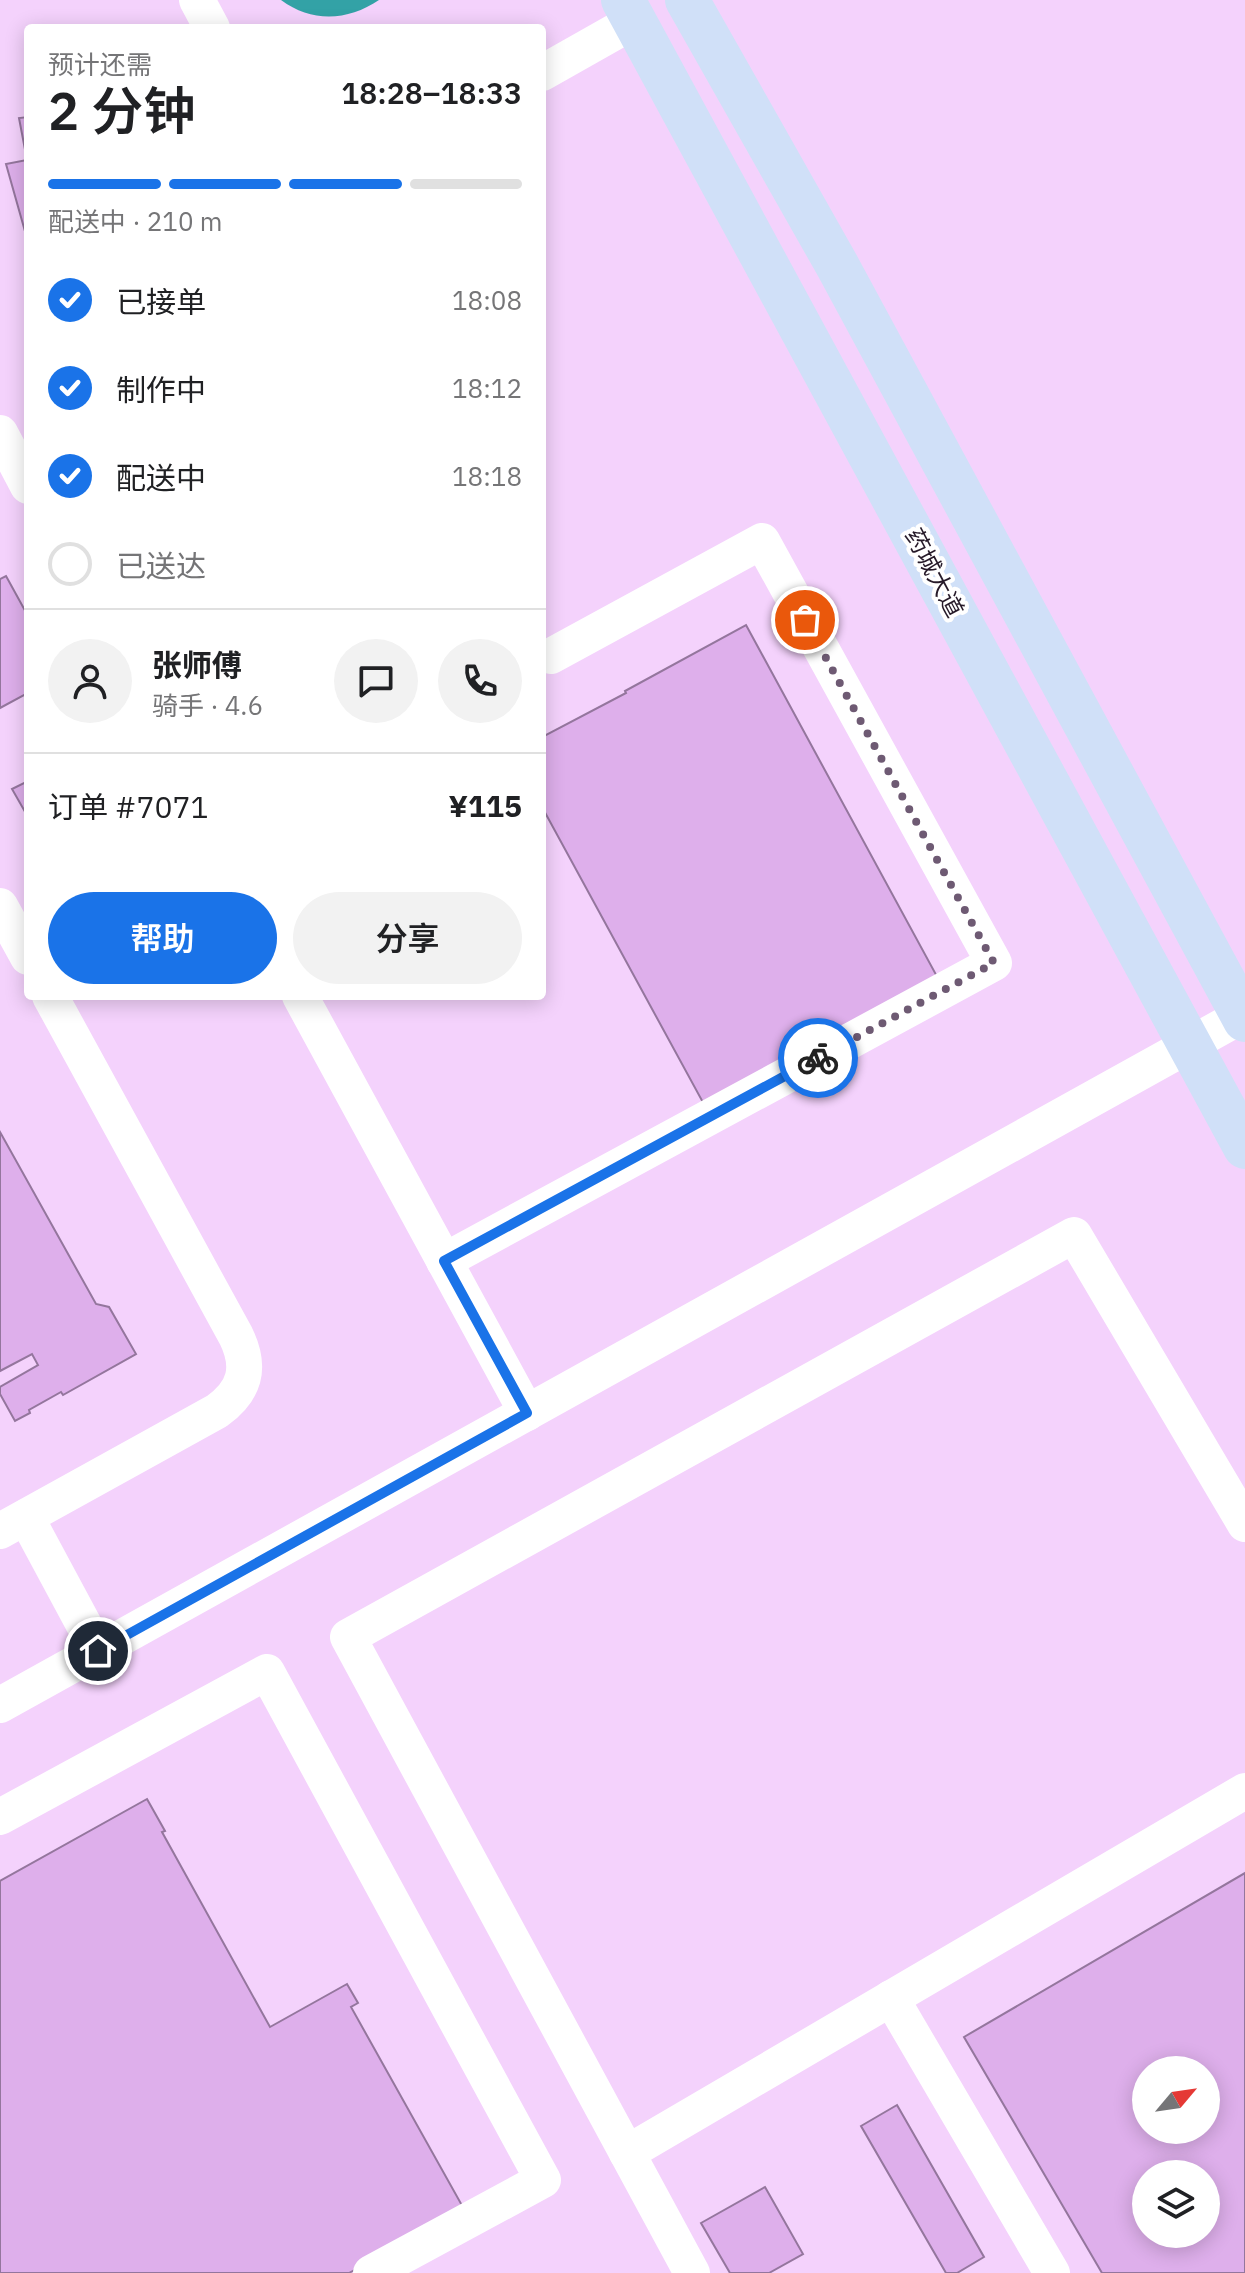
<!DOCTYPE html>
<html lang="zh">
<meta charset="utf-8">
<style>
:root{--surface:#fff;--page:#f2f2f2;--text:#202124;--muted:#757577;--line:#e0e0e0;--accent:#1a73e8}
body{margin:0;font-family:"IBM Plex Sans","Noto Sans SC",sans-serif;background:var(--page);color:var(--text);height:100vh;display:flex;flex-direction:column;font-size:30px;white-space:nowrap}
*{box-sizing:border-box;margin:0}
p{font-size:26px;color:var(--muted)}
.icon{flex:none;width:44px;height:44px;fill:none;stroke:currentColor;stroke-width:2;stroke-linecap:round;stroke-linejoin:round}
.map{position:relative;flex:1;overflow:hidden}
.details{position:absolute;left:24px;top:24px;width:522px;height:976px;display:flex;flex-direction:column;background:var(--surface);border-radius:8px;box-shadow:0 4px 20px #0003}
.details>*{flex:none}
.needle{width:52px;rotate:61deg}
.fabs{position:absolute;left:1132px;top:2056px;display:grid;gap:16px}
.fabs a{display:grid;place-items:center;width:88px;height:88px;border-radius:50%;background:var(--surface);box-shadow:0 4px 20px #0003;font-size:40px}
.pin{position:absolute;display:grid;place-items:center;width:68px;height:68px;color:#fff;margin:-34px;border:4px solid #fff;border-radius:50%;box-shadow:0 2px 8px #0007}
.courier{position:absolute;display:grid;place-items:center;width:80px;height:80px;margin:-40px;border:6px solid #1a73e8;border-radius:50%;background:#fff;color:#222;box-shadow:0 2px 10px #0007}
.head em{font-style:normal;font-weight:600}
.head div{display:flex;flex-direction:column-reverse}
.head{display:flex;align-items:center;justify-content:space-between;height:136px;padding:0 24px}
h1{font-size:52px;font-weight:600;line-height:60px}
.bar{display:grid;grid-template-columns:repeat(4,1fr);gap:12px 8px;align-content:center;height:96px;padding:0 24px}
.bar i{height:10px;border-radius:6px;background:var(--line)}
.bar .selected{background:var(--accent)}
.bar p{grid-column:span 4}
.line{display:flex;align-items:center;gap:20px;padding:0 24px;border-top:2px solid var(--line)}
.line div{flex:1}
.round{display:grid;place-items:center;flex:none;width:84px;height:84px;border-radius:42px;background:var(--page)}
ol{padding:0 24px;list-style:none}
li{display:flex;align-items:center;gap:24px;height:88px}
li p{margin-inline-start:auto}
li .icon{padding:8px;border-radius:50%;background:var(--accent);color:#fff;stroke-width:4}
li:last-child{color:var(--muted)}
li i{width:44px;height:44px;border:4px solid var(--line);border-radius:50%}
.action{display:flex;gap:16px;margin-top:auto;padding:16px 24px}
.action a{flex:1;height:92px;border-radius:48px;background:var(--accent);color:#fff;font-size:32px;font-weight:600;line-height:92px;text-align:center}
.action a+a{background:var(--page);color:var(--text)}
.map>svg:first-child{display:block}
.water{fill:#33a2a6}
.building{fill:#deafeb;stroke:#94769d;stroke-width:2;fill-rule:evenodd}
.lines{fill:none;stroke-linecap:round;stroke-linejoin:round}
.minor{stroke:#fff;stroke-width:36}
.major{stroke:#d0e0f8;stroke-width:44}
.done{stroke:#6e5a73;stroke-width:8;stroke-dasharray:0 14.4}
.route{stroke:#1a73e8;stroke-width:10}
.labels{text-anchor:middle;stroke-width:8;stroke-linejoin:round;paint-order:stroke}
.street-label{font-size:24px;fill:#261a29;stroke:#fff}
</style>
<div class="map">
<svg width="1245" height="2273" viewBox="0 0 1245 2273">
<rect width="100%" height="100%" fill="#f4d2fc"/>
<!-- water -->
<path class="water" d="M281 0H379C348 21 312 23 281 0Z"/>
<!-- building -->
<g class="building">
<polygon points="28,117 28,242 6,164 27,160 19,118"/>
<polygon points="6,576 28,616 28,693 0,708 0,579"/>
<polygon points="746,625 940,982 706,1108 542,807 542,737 626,693 625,691"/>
<polygon points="28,781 28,817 12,789"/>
<polygon points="0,1132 96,1304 109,1307 136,1354 63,1395 61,1392 29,1410 30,1413 15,1421 0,1394 0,1387 38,1365 32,1354 0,1371"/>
<polygon points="147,1799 165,1831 162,1832 270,2027 347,1984 358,2003 351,2007 464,2209 349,2273 0,2273 0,1881"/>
<path d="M1245 1873V2273H1102L964 2037ZM1146 2070H1206V2130H1146ZM1146 2174H1206V2234H1146Z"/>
<polygon points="897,2105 984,2257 957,2273 946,2273 861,2126"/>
<polygon points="765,2187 803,2254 769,2273 730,2273 701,2223"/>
</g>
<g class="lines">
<!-- minor -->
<g class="minor">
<polyline points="197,0 212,28"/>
<polyline points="542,73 634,21"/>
<polyline points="0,433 28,486"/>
<polyline points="0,906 28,957"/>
<polyline points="300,996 527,1413"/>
<polyline points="444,1261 994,963 762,541 551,656"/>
<polyline points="26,1517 98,1651"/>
<path d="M0 1531 217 1411C246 1390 251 1367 236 1336L50 996"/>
<polyline points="0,1705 1245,1014"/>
<polyline points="0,1817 267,1672 543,2180 371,2273"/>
<polyline points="891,1998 1052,2273"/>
<polyline points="627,2153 1245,1791"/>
<polyline points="692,2273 348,1637 1074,1235 1245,1524"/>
</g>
<!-- major -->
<g class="major">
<polyline points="623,0 1245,1147"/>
<polyline points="687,0 837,265 1245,1020"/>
</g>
</g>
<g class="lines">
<!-- done -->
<polyline class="done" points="805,620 994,963 818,1058"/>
<!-- route -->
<polyline class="route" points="98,1651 527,1413 444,1261 818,1058"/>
</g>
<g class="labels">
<!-- street labels -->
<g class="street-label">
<text transform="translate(934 573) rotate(62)" y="8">药城大道</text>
</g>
</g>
</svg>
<div class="fabs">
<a><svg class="needle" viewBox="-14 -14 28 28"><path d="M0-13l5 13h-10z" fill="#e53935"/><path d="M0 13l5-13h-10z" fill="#757577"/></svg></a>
<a><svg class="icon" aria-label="layers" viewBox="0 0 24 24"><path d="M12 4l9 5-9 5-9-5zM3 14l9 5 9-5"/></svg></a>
</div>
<div class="pin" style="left:805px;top:620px;background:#ea580c"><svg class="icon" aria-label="bag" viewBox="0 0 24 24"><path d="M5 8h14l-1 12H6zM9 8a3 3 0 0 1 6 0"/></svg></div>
<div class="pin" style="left:98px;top:1651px;background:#1f2937"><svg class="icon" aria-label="home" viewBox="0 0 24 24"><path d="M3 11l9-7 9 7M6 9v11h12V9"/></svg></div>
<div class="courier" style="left:818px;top:1058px"><svg class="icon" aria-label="bike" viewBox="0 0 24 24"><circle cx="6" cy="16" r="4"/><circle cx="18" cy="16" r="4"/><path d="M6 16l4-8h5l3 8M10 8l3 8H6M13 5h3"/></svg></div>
<section class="details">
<div class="head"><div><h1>2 分钟</h1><p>预计还需</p></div><em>18:28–18:33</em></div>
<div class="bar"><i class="selected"></i><i class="selected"></i><i class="selected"></i><i></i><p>配送中 · 210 m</p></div>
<ol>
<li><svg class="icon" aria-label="check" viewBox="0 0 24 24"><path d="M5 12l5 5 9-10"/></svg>已接单<p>18:08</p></li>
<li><svg class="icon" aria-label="check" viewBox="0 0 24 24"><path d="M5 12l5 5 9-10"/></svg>制作中<p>18:12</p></li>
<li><svg class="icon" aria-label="check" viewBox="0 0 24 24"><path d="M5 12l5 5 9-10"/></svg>配送中<p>18:18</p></li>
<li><i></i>已送达</li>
</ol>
<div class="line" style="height:144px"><a class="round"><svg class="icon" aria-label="person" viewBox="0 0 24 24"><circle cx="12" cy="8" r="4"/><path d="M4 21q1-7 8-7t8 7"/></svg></a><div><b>张师傅</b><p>骑手 · 4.6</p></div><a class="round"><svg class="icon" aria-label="chat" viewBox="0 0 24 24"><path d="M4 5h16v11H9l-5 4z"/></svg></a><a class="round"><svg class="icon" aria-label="phone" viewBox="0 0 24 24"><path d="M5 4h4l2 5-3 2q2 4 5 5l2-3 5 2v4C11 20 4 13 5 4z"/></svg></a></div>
<div class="line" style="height:104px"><div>订单 #7071</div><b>¥115</b></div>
<div class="action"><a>帮助</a><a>分享</a></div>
</section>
</div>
